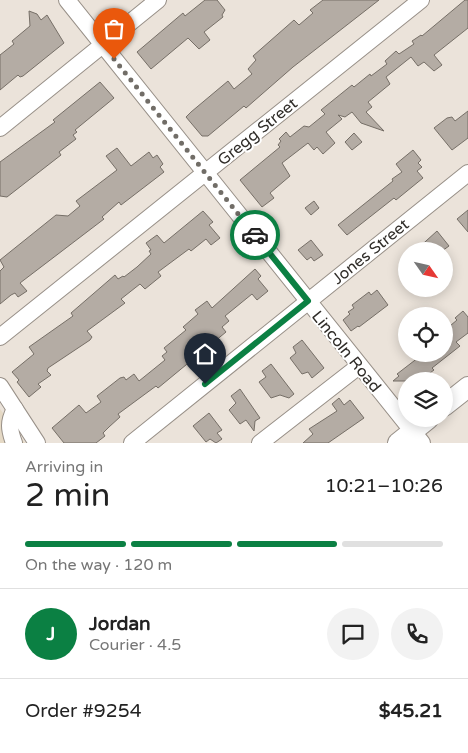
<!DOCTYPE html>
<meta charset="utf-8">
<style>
:root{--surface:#fff;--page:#f2f2f2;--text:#222;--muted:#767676;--line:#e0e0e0;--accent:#0b8043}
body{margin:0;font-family:"Varela Round",sans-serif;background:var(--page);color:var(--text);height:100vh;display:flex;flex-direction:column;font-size:19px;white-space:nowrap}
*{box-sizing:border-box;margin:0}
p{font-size:16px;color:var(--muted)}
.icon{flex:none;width:28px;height:28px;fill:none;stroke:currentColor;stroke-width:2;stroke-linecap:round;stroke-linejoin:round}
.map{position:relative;height:443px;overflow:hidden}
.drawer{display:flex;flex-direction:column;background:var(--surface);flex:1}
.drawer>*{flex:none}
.needle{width:32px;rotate:124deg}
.controls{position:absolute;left:398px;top:242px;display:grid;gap:10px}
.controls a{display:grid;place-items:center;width:55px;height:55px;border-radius:50%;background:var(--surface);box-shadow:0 2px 12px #0003;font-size:25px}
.pin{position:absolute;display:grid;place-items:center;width:42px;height:42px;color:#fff;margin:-51px -21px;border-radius:50% 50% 50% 0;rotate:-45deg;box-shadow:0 0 5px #0007}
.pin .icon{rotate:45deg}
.courier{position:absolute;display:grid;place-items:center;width:50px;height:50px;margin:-25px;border:4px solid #0b8043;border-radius:50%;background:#fff;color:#222;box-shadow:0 1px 6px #0007}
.summary em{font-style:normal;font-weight:600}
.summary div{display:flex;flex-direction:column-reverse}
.summary{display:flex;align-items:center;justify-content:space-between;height:85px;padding:0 25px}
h1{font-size:32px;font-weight:600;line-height:38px}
.bar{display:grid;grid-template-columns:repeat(4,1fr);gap:8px 5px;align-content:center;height:60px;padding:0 25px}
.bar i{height:6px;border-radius:4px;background:var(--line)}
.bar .current{background:var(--accent)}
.bar p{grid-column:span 4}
.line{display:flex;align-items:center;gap:12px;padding:0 25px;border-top:1px solid var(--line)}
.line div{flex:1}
.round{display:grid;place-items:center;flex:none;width:52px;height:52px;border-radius:26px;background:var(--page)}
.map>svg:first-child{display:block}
.education{fill:#e5d9c5}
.building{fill:#b4aca4;stroke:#766f67}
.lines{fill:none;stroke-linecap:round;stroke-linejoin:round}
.minor-casing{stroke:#989088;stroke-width:18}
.major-casing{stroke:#989088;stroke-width:22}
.minor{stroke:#fff;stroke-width:16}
.major{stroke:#fff;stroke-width:20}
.done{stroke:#716d67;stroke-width:5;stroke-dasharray:0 9}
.route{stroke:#0b8043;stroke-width:6}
.labels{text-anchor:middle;stroke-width:4;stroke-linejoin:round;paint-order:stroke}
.street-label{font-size:16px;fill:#302d29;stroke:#fff}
</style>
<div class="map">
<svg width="468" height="443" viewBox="0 0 468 443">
<rect width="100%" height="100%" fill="#ebe3da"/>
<!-- education -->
<polygon class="education" points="0,409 25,443 0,443"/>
<!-- building -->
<g class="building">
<polygon points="205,0 217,0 225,10 222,15 223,17 204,32 210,40 199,49 188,38 151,69 137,52 183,13 185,16"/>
<polygon points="323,0 379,0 293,67 246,108 244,106 208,136 202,136 186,117 191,112 228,81 234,89 252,74 248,69 256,60 253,56 294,20 299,25 313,13 310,10"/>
<polygon points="465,0 468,0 468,28 434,55 442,65 434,71 424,62 418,66 411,57 386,77 390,84 368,102 372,107 366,112 384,131 361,123 352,112 345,117 338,115 342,119 326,132 335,143 323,154 317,147 314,150 308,143 282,163 290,176 270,193 274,198 262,207 240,180 280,147 278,145 281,141 279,139 286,132 290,137 304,126 309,127 325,114 321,110 352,85 354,87 370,74 371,76 387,64 385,61 396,51 399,54 414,44 412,41 421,35 422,36"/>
<polygon points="29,11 37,14 41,20 47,15 64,43 23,76 20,77 18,75 0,90 0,55 14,44 12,41 30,26"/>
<polygon points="100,82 114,98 75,130 77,132 73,135 76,139 59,152 61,155 7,197 0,196 0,162 55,122 53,120"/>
<polygon points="468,111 468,138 452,150 434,128 447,118 452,117 455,121"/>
<polygon points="354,133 362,142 352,150 345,142"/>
<polygon points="117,148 131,166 149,152 153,158 157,155 163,164 160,167 164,172 121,205 119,202 102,217 104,219 20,283 27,291 18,297 15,293 11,295 0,304 0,271 4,267 0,260 56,215 68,216 80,206 76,201 117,170 106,156"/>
<polygon points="413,150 421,160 418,163 422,167 417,171 423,178 396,200 394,198 347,235 338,225 393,181 392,179 402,172 396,164"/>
<polygon points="314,201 319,208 311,215 305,208"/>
<polygon points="468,210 468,232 457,219"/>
<polygon points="203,211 213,222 209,225 220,238 211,245 206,239 191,251 189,249 158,272 161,276 145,289 140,284 121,299 125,303 87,331 92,337 90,340 48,368 47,371 51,375 38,384 41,387 29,397 17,382 19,380 12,372 34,354 29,347 73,316 71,313 115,275 118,279 123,276 124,277 137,267 151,254 149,251 151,250 146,243 157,235 164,243"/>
<polygon points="437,231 449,246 442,251 415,251"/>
<polygon points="311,240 323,255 314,261 311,257 307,260 298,250"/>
<polygon points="255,269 261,276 258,279 268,291 257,300 252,294 225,316 229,321 222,327 226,332 158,388 156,386 118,414 120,417 109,427 103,433 105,436 96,443 64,443 52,428 79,405 86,413 101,402 97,396 120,378 124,377 126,380 134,374 139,381 165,360 162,356 167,352 164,348 186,330 183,327 198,314 195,310 207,301 212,308"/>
<polygon points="377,290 388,305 359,327 358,326 351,331 343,320 350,314 348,312 354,308 352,305 369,292 371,295"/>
<polygon points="463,311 468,317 468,333 456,342 460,346 432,368 434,370 423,378 422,376 416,381 393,381 399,376 397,374 423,354 444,354 444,331 457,320 455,318"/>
<polygon points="302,340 324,368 312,378 308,372 302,374 290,358 296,353 293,347"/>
<polygon points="271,364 294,394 289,398 280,395 271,398 259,382 266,377 262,371"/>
<polygon points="240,389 260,418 255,421 254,431 246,420 240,424 229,410 236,403 231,396"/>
<polygon points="339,398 344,405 350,400 364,418 328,443 303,443 313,434 309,429 337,411 332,404"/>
<polygon points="209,413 222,430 217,433 222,439 216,443 210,439 206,442 193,426"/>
</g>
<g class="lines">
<defs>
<g id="minor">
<polyline points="67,0 422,443"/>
<polyline points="0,128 158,0"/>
<polyline points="0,337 421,0"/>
<polyline points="0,386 37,443"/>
<path d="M14 443C9 429 8 422 15 409"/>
<polyline points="132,443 468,173"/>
<polyline points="260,443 359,366"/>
</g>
<g id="major">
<polyline points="444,406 468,387"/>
<polyline points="398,443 428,419"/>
</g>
</defs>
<!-- minor casing -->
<use href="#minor" class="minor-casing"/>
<!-- major casing -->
<use href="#major" class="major-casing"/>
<!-- minor -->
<use href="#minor" class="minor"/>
<!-- major -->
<use href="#major" class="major"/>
</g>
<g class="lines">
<!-- done -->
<polyline class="done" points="114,59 255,235"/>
<!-- route -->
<polyline class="route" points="205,384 308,301 255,235"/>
</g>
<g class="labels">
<!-- street labels -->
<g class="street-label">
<text transform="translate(257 131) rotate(-39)" y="6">Gregg Street</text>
<text transform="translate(370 251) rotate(-39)" y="6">Jones Street</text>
<text transform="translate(347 351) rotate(51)" y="6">Lincoln Road</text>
</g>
</g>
</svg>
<div class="controls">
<a><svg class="needle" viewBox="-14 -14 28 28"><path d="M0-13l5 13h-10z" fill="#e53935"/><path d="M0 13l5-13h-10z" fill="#767676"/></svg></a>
<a><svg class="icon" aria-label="locate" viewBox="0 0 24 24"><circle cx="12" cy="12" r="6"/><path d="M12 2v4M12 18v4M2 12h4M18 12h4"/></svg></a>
<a><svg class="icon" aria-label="layers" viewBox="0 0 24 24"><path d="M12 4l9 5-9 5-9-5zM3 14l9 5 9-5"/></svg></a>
</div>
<div class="pin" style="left:114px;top:59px;background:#ea580c"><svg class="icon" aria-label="bag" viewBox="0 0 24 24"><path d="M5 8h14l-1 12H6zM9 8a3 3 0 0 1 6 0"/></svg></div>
<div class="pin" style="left:205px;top:384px;background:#1f2937"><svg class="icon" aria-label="home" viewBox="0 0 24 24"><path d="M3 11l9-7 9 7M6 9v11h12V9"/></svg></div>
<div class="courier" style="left:255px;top:235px"><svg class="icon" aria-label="car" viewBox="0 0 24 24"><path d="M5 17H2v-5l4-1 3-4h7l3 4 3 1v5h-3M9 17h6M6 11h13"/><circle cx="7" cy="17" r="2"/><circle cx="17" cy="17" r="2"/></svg></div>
</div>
<section class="drawer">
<div class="summary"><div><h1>2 min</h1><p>Arriving in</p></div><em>10:21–10:26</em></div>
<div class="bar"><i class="current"></i><i class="current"></i><i class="current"></i><i></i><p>On the way · 120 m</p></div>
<div class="line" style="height:90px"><b class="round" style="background:var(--accent);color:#fff">J</b><div><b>Jordan</b><p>Courier · 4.5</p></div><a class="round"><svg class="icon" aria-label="chat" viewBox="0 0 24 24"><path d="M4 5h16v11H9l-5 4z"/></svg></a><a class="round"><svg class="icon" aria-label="phone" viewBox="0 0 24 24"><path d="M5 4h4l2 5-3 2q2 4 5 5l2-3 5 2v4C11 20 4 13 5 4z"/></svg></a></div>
<div class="line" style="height:65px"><div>Order #9254</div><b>$45.21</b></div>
</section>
